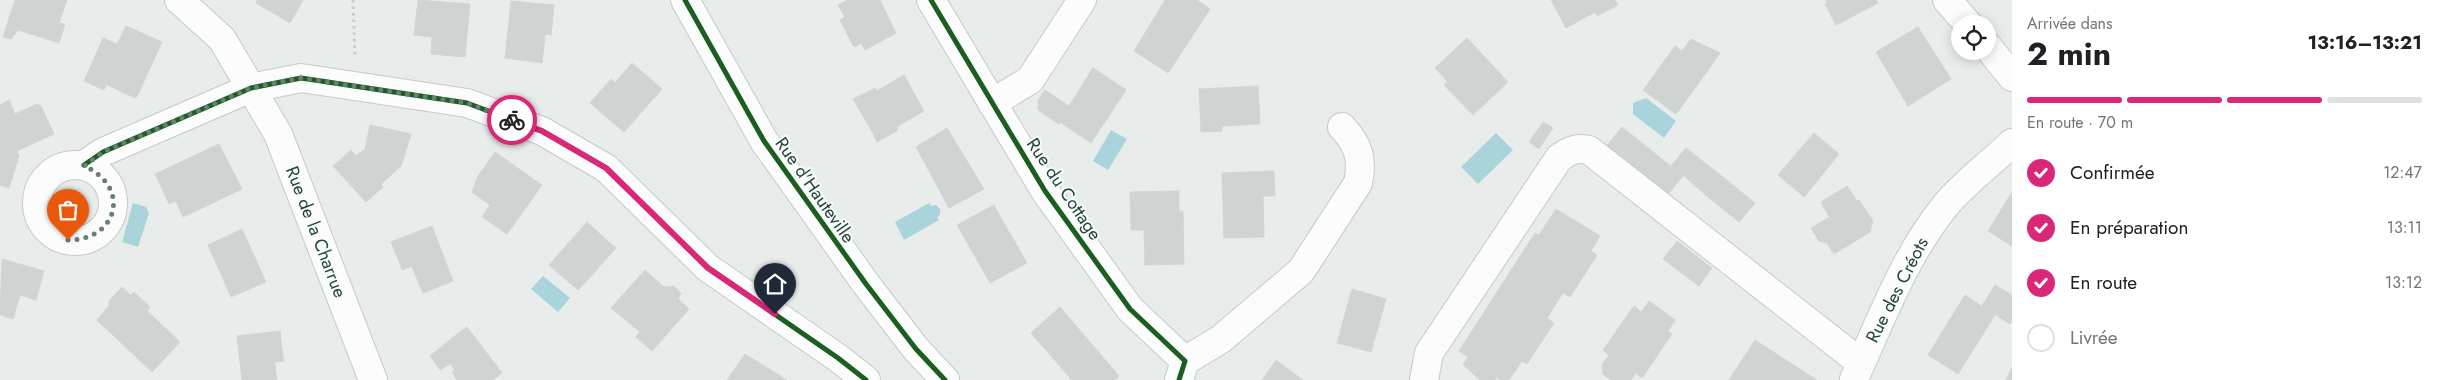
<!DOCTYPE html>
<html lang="fr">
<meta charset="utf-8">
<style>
:root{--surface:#fff;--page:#f2f2f2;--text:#202124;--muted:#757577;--line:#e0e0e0;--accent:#db2777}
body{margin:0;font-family:Jost,sans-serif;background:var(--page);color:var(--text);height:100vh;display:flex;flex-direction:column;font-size:19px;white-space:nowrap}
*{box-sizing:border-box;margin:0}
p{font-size:16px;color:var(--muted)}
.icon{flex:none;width:28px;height:28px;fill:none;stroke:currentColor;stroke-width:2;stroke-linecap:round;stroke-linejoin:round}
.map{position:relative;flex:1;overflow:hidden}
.side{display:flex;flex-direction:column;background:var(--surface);width:425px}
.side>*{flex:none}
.controls{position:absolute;left:1951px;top:15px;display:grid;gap:10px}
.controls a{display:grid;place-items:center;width:45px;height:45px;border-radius:50%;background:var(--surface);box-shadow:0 2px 12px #0003;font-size:25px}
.pin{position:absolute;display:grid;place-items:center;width:42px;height:42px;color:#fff;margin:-51px -21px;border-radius:50% 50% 50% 0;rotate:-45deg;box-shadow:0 0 5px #0007}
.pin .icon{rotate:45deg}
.courier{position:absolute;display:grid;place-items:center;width:50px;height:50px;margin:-25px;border:4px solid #db2777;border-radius:50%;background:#fff;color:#222;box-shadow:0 1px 6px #0007}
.overview em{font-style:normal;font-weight:700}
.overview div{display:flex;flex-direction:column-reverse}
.overview{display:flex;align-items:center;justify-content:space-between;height:85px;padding:0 15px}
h1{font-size:32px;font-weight:700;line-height:38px}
.bar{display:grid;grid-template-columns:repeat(4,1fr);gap:8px 5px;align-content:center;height:60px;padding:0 15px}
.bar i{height:6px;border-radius:4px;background:var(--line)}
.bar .current{background:var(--accent)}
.bar p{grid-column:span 4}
ol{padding:0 15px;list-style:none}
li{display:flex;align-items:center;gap:15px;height:55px}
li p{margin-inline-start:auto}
li .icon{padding:5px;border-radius:50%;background:var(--accent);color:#fff;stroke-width:4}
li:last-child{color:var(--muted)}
li i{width:28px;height:28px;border:2px solid var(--line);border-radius:50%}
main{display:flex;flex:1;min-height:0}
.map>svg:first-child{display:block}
.water{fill:#a9d4db}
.building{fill:#cfd4d2;stroke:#d1d6d4}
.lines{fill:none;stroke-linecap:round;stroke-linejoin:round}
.minor-casing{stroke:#c5cac8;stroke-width:30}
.path{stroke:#c3ccca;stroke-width:3;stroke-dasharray:2.5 4;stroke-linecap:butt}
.minor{stroke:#fcfcfc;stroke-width:28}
.cycleway-casing{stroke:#f7fbf9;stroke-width:8}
.cycleway{stroke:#1b5e20;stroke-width:5}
.done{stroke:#697e78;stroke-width:5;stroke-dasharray:0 9}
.route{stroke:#db2777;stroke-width:6}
.labels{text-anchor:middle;stroke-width:4;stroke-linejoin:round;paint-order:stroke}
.street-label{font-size:18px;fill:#24423a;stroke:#f7fbf9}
</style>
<main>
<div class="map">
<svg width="2012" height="380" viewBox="0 0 2012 380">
<rect width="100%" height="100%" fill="#e8edeb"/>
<!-- water -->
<g class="water">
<polygon points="1646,98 1676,121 1664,138 1633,114 1633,103"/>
<polygon points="1111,130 1127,139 1108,170 1093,161"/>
<polygon points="1496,133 1513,150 1478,184 1461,167"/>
<polygon points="133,203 146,207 149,213 138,247 122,242"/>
<polygon points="929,203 931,206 936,205 940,209 940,214 937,218 939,220 904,240 895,222"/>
<polygon points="543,276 570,298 558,312 531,289"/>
</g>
<!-- building -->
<g class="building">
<polygon points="15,0 67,0 59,23 65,24 59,43 18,30 11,39 3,37"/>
<polygon points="257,0 297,0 285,20 256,3"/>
<polygon points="297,0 303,0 290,23 285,20"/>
<polygon points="418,0 470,4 465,57 431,54 432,37 414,35"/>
<polygon points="847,0 880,0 896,33 865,50 861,43 854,47 840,20 845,17 838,5"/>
<polygon points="1165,0 1197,0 1210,9 1168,73 1134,51"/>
<polygon points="1551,0 1615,0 1618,5 1597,16 1595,12 1566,28"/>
<polygon points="1826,0 1876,0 1878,3 1836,25 1825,4 1827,3"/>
<polygon points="511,1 554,5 552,26 546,25 542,63 505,58"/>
<polygon points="546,25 552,26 551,35 545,34"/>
<polygon points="126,26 162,42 140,90 126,83 122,92 106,84 108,80 89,70 103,38 117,44"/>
<polygon points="1918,27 1951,79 1908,106 1876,52"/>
<polygon points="1467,38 1508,82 1473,115 1444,85 1448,82 1435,68"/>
<polygon points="1691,39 1720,53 1696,87 1690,83 1670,110 1657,100 1661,96 1647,85 1675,46 1682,51"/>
<polygon points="632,63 662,89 624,132 590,103 611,79 615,83"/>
<polygon points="1093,68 1126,90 1091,143 1060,122 1059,124 1038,110 1038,100 1045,90 1069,106"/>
<polygon points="89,70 108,80 104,90 84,81"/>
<polygon points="904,75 924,111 896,127 893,122 873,133 853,99 875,88 877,91"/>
<polygon points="126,83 140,90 136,98 122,92"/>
<polygon points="1690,83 1696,87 1676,114 1670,110"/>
<polygon points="1647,85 1661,96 1657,100 1643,90"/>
<polygon points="1258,86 1260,124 1222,126 1222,131 1201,132 1199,89"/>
<polygon points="9,100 15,114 37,104 41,106 54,134 17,151 19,156 9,188 0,185 0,105"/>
<polygon points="893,122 898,130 877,142 873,133"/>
<polygon points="1543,122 1553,128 1539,149 1529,142"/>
<polygon points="370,125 411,134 401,166 381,184 383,187 366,202 333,166 351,150 356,156 365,149"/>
<polygon points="1622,127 1683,176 1665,198 1604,149"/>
<polygon points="947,128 984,189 949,208 916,147"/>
<polygon points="1814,133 1839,154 1804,197 1778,175"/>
<polygon points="219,144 242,189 183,217 176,201 169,204 155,174"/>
<polygon points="1686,148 1705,163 1690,181 1671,166"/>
<polygon points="495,152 542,185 507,234 482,217 490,205 472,192 478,176"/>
<polygon points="1705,163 1723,177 1708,197 1690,181"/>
<polygon points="1274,171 1275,196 1263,196 1264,237 1224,238 1222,173"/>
<polygon points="1723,177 1755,203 1739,222 1708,197"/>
<polygon points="1847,186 1857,201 1830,218 1821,202"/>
<polygon points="1179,191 1179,211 1183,211 1184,264 1145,265 1144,230 1131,230 1130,192"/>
<polygon points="2012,192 2012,246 1988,231"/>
<polygon points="1859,200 1873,221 1870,232 1834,254 1827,243 1819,241 1811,228"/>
<polygon points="994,205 1000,216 964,237 957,225"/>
<polygon points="1556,209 1600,236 1591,251 1597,255 1570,297 1563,293 1547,318 1554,323 1527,364 1522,361 1509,380 1501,380 1496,377 1495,380 1480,380 1463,365 1468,357 1459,351 1535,233 1539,235"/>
<polygon points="1000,216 1027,263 990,283 964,237"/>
<polygon points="587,222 612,245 589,271 593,274 578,290 549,265"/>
<polygon points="432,226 453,281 423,293 407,255 398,259 391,242"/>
<polygon points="242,229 266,282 231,297 208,245"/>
<polygon points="1677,241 1712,268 1699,286 1663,259"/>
<polygon points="612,245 616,248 593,274 589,271"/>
<polygon points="407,255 412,266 402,270 398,259"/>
<polygon points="2,259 44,271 36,300 20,295 13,319 0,315"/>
<polygon points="645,270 664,287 674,286 681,293 678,299 689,309 652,351 636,337 640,332 611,308"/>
<polygon points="1995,285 2012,295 2012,320 2010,324 1982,306"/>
<polygon points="122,287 180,342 152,372 97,320 109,306 109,301"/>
<polygon points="1352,289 1386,299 1371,352 1337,343"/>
<polygon points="134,292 150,307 147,311 131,295"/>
<polygon points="1965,295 1995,315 1958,374 1928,355"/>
<polygon points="1649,301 1675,320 1668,331 1672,334 1642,378 1636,373 1631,380 1611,380 1603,374 1602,365 1609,355 1603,350 1634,306 1641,312"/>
<polygon points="1060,307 1119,376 1114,380 1072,380 1031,333"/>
<polygon points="467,327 483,348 477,351 461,331"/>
<polygon points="280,331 282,350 273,351 277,380 242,380 237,336"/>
<polygon points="461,331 477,351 483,348 502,373 493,380 457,380 452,372 455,370 450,364 440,370 430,356"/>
<polygon points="1755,340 1817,380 1729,380"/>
<polygon points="282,350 284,361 275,362 273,351"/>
<polygon points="745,354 787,380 727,380"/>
<polygon points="1276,360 1303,380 1262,380"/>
<polygon points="2012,367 2012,380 2006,380"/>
</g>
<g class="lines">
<defs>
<g id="minor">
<polyline points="179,0 222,39 278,134 373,380"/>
<polyline points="685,0 764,141 866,284 916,349 945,380"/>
<polyline points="931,0 1045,191 1130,309 1185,361 1179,380"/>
<polyline points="1947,0 1968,24"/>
<polyline points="1988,47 2012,77"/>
<polyline points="992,103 1030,80 1082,0"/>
<polyline points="84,165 103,152 251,88 301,78 467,103 542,131 606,168 708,268 838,358 866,380"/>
<circle cx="75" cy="203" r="38"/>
<path d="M1185 361 1221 339 1301 271 1358 183C1363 160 1359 145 1342 127"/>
<path d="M1854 379C1881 320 1904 257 1945 206 1965 182 1990 164 2012 143"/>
<path d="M1424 380 1429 353 1559 158C1569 151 1576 147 1589 150L1861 363"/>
</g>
</defs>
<!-- minor casing -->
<use href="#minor" class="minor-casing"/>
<!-- path -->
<polyline class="path" points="353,0 355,57"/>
<!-- minor -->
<use href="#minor" class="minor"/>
<defs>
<g id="cycleway">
<polyline points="685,0 764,141 866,284 916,349 945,380"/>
<polyline points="931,0 1045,191 1130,309 1185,361 1179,380"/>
<polyline points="84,165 103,152 251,88 301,78 467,103 542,131 606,168 708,268 838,358 866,380"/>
</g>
</defs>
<!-- cycleway casing -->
<use href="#cycleway" class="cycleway-casing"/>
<!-- cycleway -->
<use href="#cycleway" class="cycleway"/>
</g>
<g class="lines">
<!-- done -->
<path class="done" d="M68 240C119 240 131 186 84 166L103 152 251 88 301 78 467 103 512 120"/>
<!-- route -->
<polyline class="route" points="512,120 542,131 606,168 708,268 775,314"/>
</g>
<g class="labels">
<!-- street labels -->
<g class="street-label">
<text transform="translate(1064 189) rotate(56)" y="6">Rue du Cottage</text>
<text transform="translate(815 190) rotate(55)" y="6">Rue d'Hauteville</text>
<text transform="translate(316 232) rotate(69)" y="6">Rue de la Charrue</text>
<text transform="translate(1897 290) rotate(-63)" y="6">Rue des Créots</text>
</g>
</g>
</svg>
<div class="controls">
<a><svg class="icon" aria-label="locate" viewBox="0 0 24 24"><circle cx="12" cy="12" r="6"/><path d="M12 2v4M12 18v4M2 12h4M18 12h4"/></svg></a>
</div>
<div class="pin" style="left:68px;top:240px;background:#ea580c"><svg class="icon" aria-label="bag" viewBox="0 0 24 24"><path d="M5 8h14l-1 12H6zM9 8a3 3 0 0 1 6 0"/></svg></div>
<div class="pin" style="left:775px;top:314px;background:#1f2937"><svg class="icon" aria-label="home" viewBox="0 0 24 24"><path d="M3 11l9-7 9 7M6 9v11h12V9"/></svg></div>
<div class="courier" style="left:512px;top:120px"><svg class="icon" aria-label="bike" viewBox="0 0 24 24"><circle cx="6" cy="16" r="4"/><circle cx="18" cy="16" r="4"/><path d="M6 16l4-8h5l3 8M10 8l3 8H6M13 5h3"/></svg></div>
</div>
<section class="side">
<div class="overview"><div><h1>2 min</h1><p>Arrivée dans</p></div><em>13:16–13:21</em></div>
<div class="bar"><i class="current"></i><i class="current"></i><i class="current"></i><i></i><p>En route · 70 m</p></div>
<ol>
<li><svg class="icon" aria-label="check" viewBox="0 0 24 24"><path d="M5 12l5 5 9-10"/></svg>Confirmée<p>12:47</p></li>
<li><svg class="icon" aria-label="check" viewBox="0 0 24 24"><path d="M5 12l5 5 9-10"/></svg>En préparation<p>13:11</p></li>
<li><svg class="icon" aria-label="check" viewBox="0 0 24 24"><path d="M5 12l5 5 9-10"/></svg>En route<p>13:12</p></li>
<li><i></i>Livrée</li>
</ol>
</section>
</main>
